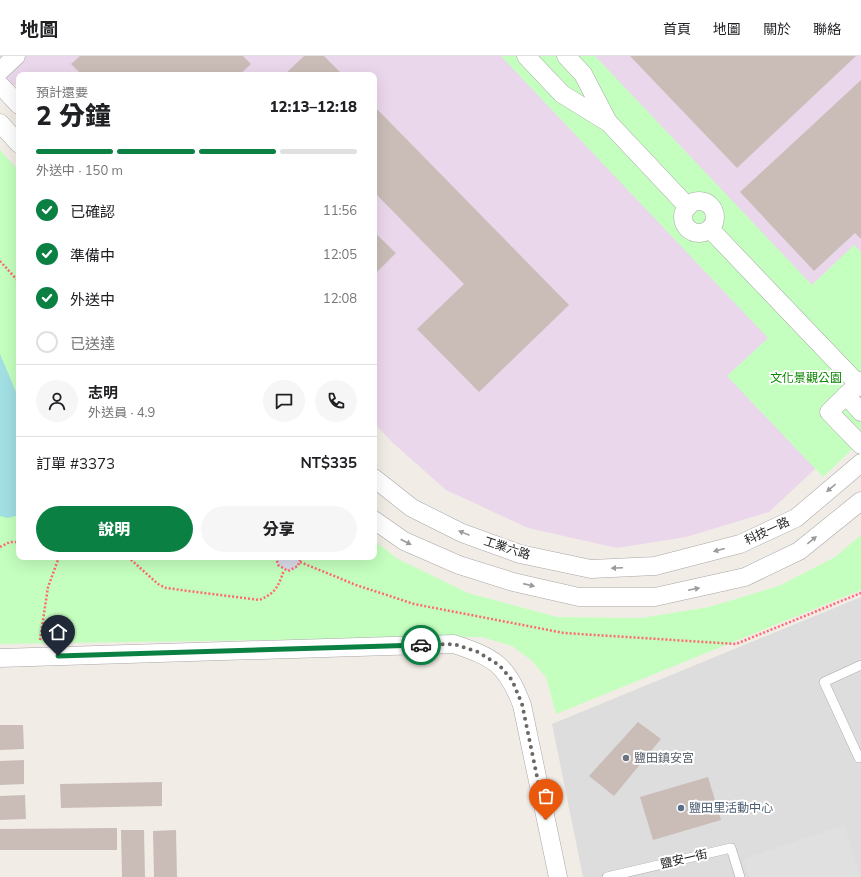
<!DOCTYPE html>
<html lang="zh-TW">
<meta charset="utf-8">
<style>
:root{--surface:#fff;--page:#f6f6f6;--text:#202124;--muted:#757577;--line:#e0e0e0;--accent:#0b8043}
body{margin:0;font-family:Mulish,"Noto Sans TC",sans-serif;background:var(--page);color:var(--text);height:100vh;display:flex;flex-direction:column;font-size:15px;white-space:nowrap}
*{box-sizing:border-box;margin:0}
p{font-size:13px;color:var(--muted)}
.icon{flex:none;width:22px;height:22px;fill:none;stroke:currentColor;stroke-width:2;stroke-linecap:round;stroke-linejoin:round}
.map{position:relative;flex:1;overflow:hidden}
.details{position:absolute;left:16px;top:16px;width:361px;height:488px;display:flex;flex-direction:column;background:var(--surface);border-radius:8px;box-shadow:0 4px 16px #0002}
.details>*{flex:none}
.pin{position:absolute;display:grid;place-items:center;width:34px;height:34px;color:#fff;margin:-41px -17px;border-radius:50% 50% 50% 0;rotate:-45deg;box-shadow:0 0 4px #0007}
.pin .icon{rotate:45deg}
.courier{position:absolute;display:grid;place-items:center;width:40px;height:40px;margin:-20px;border:3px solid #0b8043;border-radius:50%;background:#fff;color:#222;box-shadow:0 1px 5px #0007}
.head em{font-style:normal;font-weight:800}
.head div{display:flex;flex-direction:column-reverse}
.head{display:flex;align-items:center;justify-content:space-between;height:68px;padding:0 20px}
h1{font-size:26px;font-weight:800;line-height:30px}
.bar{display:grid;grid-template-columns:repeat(4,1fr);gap:6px 4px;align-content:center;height:48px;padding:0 20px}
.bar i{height:5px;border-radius:3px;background:var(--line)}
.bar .on{background:var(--accent)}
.bar p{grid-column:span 4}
.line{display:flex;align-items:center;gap:10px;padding:0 20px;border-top:1px solid var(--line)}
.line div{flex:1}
.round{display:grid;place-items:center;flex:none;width:42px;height:42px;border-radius:21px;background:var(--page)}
ol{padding:0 20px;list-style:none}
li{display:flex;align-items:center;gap:12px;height:44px}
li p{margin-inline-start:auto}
li .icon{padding:4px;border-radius:50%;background:var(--accent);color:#fff;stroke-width:4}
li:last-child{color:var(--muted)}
li i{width:22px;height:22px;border:2px solid var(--line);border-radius:50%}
.button{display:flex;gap:8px;margin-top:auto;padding:8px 20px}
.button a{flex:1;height:46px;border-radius:24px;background:var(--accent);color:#fff;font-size:16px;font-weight:800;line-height:46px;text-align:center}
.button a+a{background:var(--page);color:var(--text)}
header{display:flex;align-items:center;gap:24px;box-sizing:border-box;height:56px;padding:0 20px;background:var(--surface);border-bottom:1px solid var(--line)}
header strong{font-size:19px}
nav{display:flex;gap:22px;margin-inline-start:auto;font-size:14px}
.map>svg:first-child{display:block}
.residential{fill:#dedddd}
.industrial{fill:#ebd7eb}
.park{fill:#c4ffbf}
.parking{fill:#e0e0e0}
.plaza{fill:#d9dce8}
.water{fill:#a2dfe3}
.building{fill:#cabdb8}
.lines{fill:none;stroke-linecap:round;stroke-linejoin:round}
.lane-casing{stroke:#a7a7a7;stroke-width:10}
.street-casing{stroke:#a7a7a7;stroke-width:19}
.path{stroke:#ff6972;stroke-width:2.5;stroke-dasharray:2 2;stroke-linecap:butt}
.lane{stroke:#fff;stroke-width:9}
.street{stroke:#fff;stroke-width:18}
.oneway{fill:#9b9b9b}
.done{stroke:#6a6765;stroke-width:4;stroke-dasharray:0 7.2}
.route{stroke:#0b8043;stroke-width:5}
.worship-dot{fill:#6b7280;stroke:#fff;stroke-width:1.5}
.service-dot{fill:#5c6f8a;stroke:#fff;stroke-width:1.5}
.labels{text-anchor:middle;stroke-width:4;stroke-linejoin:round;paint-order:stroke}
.park-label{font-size:12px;fill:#0b8601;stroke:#fff}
.street-label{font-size:12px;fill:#202020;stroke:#fff}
.worship-label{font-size:12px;fill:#5b616d;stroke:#fff;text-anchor:start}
.service-label{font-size:12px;fill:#4e5e75;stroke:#fff;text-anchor:start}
</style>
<header>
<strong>地圖</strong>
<nav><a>首頁</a><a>地圖</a><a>關於</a><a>聯絡</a></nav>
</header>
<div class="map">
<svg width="861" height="821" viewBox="0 0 861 821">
<rect width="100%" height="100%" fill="#f2ece6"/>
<!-- residential -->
<polygon class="residential" points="861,541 861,821 583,821 552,668"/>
<!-- industrial -->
<polygon class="industrial" points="0,0 861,0 861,370 769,456 686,481 617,492 528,472 446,434 393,387 374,367 374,19 19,19 19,29 0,30"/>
<!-- park -->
<g class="park">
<polygon points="501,0 595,0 812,229 854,189 861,196 861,385 823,421 727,320 768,282"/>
<polygon points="0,94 19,115 19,501 374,501 374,484 396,502 468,537 557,561 641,562 709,551 779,530 835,501 861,479 861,534 556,658 546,621 531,604 512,590 482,581 0,588"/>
</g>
<!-- parking -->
<polygon class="parking" points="844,769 861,821 749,821 743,803"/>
<!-- plaza -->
<polygon class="plaza" points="276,501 301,501 301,502 296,513 288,515 278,509"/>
<!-- water -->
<polygon class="water" points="0,298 19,343 19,459 8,462 0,460"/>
<!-- building -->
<g class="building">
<polygon points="80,0 243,0 251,8 239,19 82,19 71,8"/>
<polygon points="304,0 324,0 343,19 284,19"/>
<polygon points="630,0 856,0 737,112"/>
<polygon points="861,24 861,183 855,177 814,215 740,136"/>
<polygon points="374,50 569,249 479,336 417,273 464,228 374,136"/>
<polygon points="374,176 396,197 374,219"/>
<polygon points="638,666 661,683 614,740 589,720"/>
<polygon points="0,669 23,669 24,693 0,694"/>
<polygon points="24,704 24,728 0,729 0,705"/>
<polygon points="708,721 721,764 653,784 640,741"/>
<polygon points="162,726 162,750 61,752 60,728"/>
<polygon points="25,739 26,763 0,764 0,740"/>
<polygon points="117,772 117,794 0,794 0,773"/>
<polygon points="121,774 144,774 145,821 122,821"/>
<polygon points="176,774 177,821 154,821 153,775"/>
</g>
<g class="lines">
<defs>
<g id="lane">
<polyline points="861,609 824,626 859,702 861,701"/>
<polyline points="607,821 731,792 740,821"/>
</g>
<g id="street">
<polyline points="526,0 562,38 609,67 688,151"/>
<polyline points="566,0 583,18 608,66"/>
<polyline points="0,15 16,0"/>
<polyline points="0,29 19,49"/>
<polyline points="0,67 19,88"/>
<circle cx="699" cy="161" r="16"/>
<polyline points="710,173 861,331"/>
<polyline points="861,325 829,356 861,389"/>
<polyline points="846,339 861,356"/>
<polyline points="374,422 412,452 462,477 520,498 591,513 655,510 740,488 796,462 861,407"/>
<polyline points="374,464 404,485 459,509 513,526 579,541 655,541 745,521 799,495 861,445"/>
<path d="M0 602 454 588C495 602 506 608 522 649L558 821"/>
</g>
</defs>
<!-- lane casing -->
<use href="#lane" class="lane-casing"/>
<!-- street casing -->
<use href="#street" class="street-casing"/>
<!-- path -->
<g class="path">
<polyline points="0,205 19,226"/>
<polyline points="0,491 10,486 19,486"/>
<path d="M128 501 158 528 166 532 259 544C276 537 278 531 284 514"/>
<polyline points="276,501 278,509 288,515 298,510 301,501"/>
<polyline points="300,506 356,529 414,548 564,577 736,588 861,537"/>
<polyline points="40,584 48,531 59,501"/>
</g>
<!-- lane -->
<use href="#lane" class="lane"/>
<!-- street -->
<use href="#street" class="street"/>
</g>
<!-- one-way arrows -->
<defs><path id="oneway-solid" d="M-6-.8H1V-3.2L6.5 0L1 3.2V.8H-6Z"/></defs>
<g class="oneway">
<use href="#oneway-solid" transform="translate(831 432) rotate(140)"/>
<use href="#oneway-solid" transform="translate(464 477) rotate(-158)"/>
<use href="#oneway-solid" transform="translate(812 484) rotate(-39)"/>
<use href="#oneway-solid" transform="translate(406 486) rotate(27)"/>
<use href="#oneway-solid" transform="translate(719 494) rotate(165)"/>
<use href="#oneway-solid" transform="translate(617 512) rotate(178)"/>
<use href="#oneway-solid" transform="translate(529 529) rotate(13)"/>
<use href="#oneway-solid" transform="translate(694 533) rotate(-12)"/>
</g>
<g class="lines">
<!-- done -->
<polyline class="done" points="421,589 454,588 478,596 499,609 512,624 522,648 546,764"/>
<!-- route -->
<polyline class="route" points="58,600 421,589"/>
</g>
<!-- markers -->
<circle class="worship-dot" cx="626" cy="702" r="4"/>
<circle class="service-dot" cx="681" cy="752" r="4"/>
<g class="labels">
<!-- park labels -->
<g class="park-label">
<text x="806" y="326">文化景觀公園</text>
</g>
<!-- street labels -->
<g class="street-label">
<text transform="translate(767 475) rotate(-25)" y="4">科技一路</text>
<text transform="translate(507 492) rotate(18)" y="4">工業六路</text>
<text transform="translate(684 803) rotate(-13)" y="4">鹽安一街</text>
</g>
<!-- worship labels -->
<g class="worship-label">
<text x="634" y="706">鹽田鎮安宮</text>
</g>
<!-- service labels -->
<g class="service-label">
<text x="689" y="756">鹽田里活動中心</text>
</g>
</g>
</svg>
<div class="pin" style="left:546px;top:764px;background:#ea580c"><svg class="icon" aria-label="bag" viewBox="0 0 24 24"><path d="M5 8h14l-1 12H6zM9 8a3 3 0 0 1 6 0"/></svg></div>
<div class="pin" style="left:58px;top:600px;background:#1f2937"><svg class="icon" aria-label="home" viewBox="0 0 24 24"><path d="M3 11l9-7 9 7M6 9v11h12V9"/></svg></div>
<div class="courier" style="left:421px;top:589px"><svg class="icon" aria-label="car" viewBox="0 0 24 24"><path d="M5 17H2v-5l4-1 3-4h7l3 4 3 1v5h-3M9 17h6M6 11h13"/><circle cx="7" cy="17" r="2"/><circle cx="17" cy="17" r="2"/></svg></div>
<section class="details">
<div class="head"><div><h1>2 分鐘</h1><p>預計還要</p></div><em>12:13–12:18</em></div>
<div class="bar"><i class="on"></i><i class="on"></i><i class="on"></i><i></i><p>外送中 · 150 m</p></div>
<ol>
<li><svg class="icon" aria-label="check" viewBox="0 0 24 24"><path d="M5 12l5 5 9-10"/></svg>已確認<p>11:56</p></li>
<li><svg class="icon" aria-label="check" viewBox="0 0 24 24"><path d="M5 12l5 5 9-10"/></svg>準備中<p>12:05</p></li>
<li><svg class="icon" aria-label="check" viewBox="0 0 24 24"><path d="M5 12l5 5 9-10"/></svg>外送中<p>12:08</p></li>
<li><i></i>已送達</li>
</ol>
<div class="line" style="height:72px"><a class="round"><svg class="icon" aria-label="person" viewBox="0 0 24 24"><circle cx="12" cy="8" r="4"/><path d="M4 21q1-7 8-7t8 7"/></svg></a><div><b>志明</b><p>外送員 · 4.9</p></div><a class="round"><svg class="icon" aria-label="chat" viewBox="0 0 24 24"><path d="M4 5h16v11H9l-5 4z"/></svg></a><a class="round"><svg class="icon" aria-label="phone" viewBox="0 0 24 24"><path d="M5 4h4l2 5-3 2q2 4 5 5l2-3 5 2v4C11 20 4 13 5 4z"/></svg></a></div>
<div class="line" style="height:52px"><div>訂單 #3373</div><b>NT$335</b></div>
<div class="button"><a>說明</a><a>分享</a></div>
</section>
</div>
